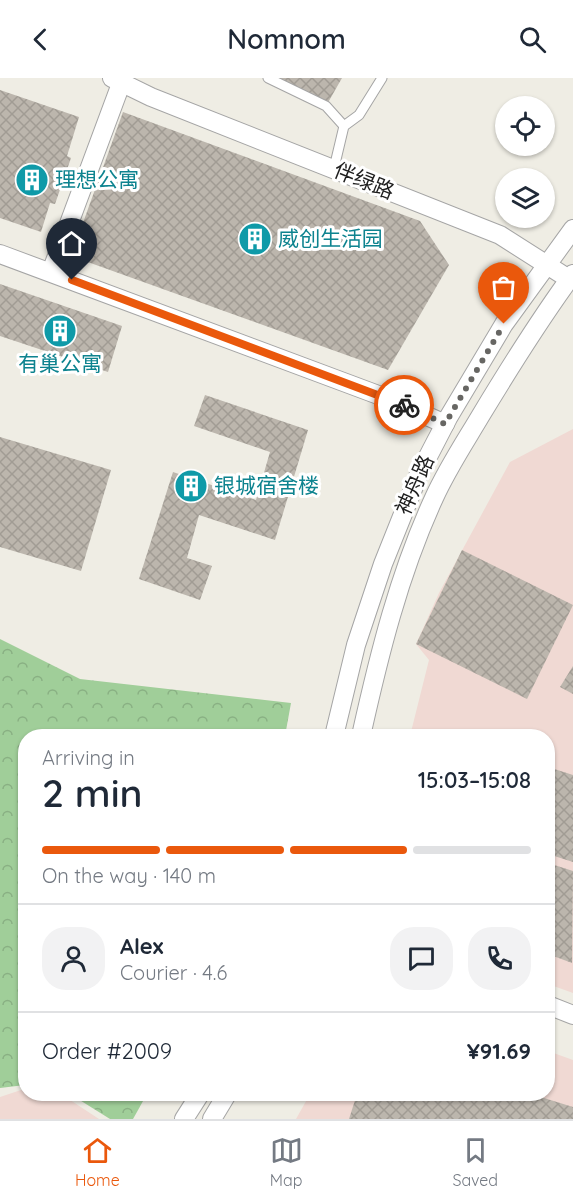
<!DOCTYPE html>
<meta charset="utf-8">
<style>
:root{--surface:#fff;--page:#f2f2f3;--text:#1f2937;--muted:#747a83;--line:#e0e1e3;--accent:#ea580c}
body{margin:0;font-family:Quicksand,"Noto Sans SC",sans-serif;background:var(--page);color:var(--text);height:100vh;display:flex;flex-direction:column;font-size:22px;white-space:nowrap}
*{box-sizing:border-box;margin:0}
p{font-size:20px;color:var(--muted)}
.icon{flex:none;width:33px;height:33px;fill:none;stroke:currentColor;stroke-width:2;stroke-linecap:round;stroke-linejoin:round}
.map{position:relative;flex:1;overflow:hidden}
.drawer{position:absolute;left:18px;top:651px;width:537px;height:372px;display:flex;flex-direction:column;background:var(--surface);border-radius:24px;box-shadow:0 2px 4px #0004}
.drawer>*{flex:none}
.buttons{position:absolute;left:495px;top:18px;display:grid;gap:12px}
.buttons a{display:grid;place-items:center;width:60px;height:60px;border-radius:50%;background:var(--surface);box-shadow:0 2px 4px #0004;font-size:30px}
.pin{position:absolute;display:grid;place-items:center;width:51px;height:51px;color:#fff;margin:-62px -26px;border-radius:50% 50% 50% 0;rotate:-45deg;box-shadow:0 0 6px #0007}
.pin .icon{rotate:45deg}
.courier{position:absolute;display:grid;place-items:center;width:60px;height:60px;margin:-30px;border:4px solid #ea580c;border-radius:50%;background:#fff;color:#222;box-shadow:0 2px 8px #0007}
.overview em{font-style:normal;font-weight:600}
.overview div{display:flex;flex-direction:column-reverse}
.overview{display:flex;align-items:center;justify-content:space-between;height:102px;padding:0 24px}
h1{font-size:39px;font-weight:600;line-height:45px}
.bar{display:grid;grid-template-columns:repeat(4,1fr);gap:9px 6px;align-content:center;height:72px;padding:0 24px}
.bar i{height:8px;border-radius:4px;background:var(--line)}
.bar .active{background:var(--accent)}
.bar p{grid-column:span 4}
.line{display:flex;align-items:center;gap:15px;padding:0 24px;border-top:2px solid var(--line)}
.line div{flex:1}
.round{display:grid;place-items:center;flex:none;width:63px;height:63px;border-radius:24px;background:var(--page)}
header{display:flex;justify-content:space-between;align-items:center;height:78px;padding:0 24px;background:var(--surface);font-size:27px;font-weight:600}
.tab-bar{display:flex;justify-content:space-around;align-items:center;height:84px;border-top:2px solid var(--line);background:var(--surface);font-size:16px;color:var(--muted)}
.tab-bar a{display:grid;justify-items:center;gap:3px}
.tab-bar .active{color:var(--accent)}
.map>svg:first-child{display:block}
.commercial{fill:#f0d9d3}
.forest{fill:url(#forest-crowns)}
.building{fill:url(#building-cross-hatch)}
.lines{fill:none;stroke-linecap:round;stroke-linejoin:round}
.lane-casing{stroke:#a5a5a5;stroke-width:11}
.street-casing{stroke:#a5a5a5;stroke-width:20}
.lane{stroke:#fff;stroke-width:9}
.street{stroke:#fff;stroke-width:18}
.done{stroke:#676663;stroke-width:6;stroke-dasharray:0 10.8}
.route{stroke:#ea580c;stroke-width:8}
.labels{text-anchor:middle;stroke-width:6;stroke-linejoin:round;paint-order:stroke}
.culture-label{font-size:21px;fill:#0d838f;stroke:#fff;text-anchor:start}
.street-label{font-size:21px;fill:#1e1e1e;stroke:#fff}
</style>
<header><svg class="icon" aria-label="back" viewBox="0 0 24 24"><path d="M15 5l-7 7 7 7"/></svg>Nomnom<svg class="icon" aria-label="search" viewBox="0 0 24 24"><circle cx="10" cy="10" r="6"/><path d="M15 15l6 6"/></svg></header>
<div class="map">
<svg width="573" height="1041" viewBox="0 0 573 1041">
<defs>
<pattern id="forest-crowns" width="20" height="18" patternUnits="userSpaceOnUse" patternTransform="scale(1.5)"><rect width="20" height="18" fill="#a0ce99"/><path d="M2 6a3 3 0 1 1 6 0M12 15a3 3 0 1 1 6 0" fill="none" stroke="#89b083"/></pattern>
<pattern id="building-cross-hatch" width="8" height="8" patternUnits="userSpaceOnUse" patternTransform="scale(1.5)"><rect width="8" height="8" fill="#bcb6ad"/><path d="M0 0l8 8M0 8l8-8" fill="none" stroke="#a19c94"/></pattern>
</defs>
<rect width="100%" height="100%" fill="#efede4"/>
<!-- commercial -->
<g class="commercial">
<polygon points="573,351 573,915 548,906 548,658 410,658 429,582 416,566 439,515 510,384"/>
<polygon points="548,973 573,982 573,1041 296,1041 310,1016 548,1016"/>
<polygon points="21,1012 25,1013 26,1016 61,1016 99,1041 0,1041 0,1019"/>
</g>
<!-- forest -->
<g class="forest">
<polygon points="0,561 80,601 291,625 285,658 26,658 25,1007 0,1010"/>
<polygon points="70,1016 147,1016 133,1041 110,1041"/>
</g>
<!-- building -->
<g class="building">
<polygon points="275,0 342,0 326,28"/>
<polygon points="0,12 79,39 67,78 71,80 55,126 50,125 41,154 0,140"/>
<polygon points="123,34 420,143 449,187 388,292 71,178"/>
<polygon points="0,206 122,248 108,294 0,258"/>
<polygon points="205,317 308,352 275,462 199,437 187,480 212,488 200,522 139,501 173,394 256,422 270,374 194,348"/>
<polygon points="0,359 111,392 81,493 0,469"/>
<polygon points="462,472 573,527 527,621 416,566"/>
<polygon points="573,588 573,616 560,609"/>
<polygon points="548,689 573,697 573,784 548,776"/>
<polygon points="548,785 573,793 572,885 548,876"/>
<polygon points="357,1016 531,1016 573,1029 573,1041 349,1041"/>
</g>
<g class="lines">
<defs>
<g id="lane">
<polyline points="268,0 326,28 344,48"/>
<polyline points="334,90 344,48 359,37 382,0"/>
</g>
<g id="street">
<polyline points="112,0 151,19 500,157 569,201"/>
<polyline points="0,176 389,321 445,346"/>
<polyline points="51,194 122,3"/>
<polyline points="334,658 356,567 383,486 419,396 448,340 504,246 573,151"/>
<path d="M361 658C379 577 399 496 434 420 447 391 465 364 481 337 510 289 540 241 573 196"/>
<polyline points="548,927 573,937"/>
<polyline points="184,1041 200,1016"/>
<polyline points="212,1041 227,1016"/>
</g>
</defs>
<!-- lane casing -->
<use href="#lane" class="lane-casing"/>
<!-- street casing -->
<use href="#street" class="street-casing"/>
<!-- lane -->
<use href="#lane" class="lane"/>
<!-- street -->
<use href="#street" class="street"/>
</g>
<g class="lines">
<!-- done -->
<polyline class="done" points="404,327 445,346 504,246"/>
<!-- route -->
<polyline class="route" points="72,202 404,327"/>
</g>
<!-- icons -->
<defs>
<symbol id="building-disc" viewBox="-11 -11 22 22"><circle r="9.5" fill="#0f9aa8" stroke="#fff"/><path d="M-4-6H4V6H1V3H-1V6H-4ZM-2.5-4.3h1.7v1.8h-1.7ZM.8-4.3h1.7v1.8H.8ZM-2.5-1h1.7V.8h-1.7ZM.8-1h1.7V.8H.8Z" fill="#fff"/></symbol>
</defs>
<g fill-rule="evenodd">
<use href="#building-disc" x="13" y="83" width="38" height="38"/>
<use href="#building-disc" x="236" y="142" width="38" height="38"/>
<use href="#building-disc" x="41" y="234" width="38" height="38"/>
<use href="#building-disc" x="172" y="389" width="38" height="38"/>
</g>
<g class="labels">
<!-- culture labels -->
<g class="culture-label">
<text x="55" y="109">理想公寓</text>
<text x="278" y="168">威创生活园</text>
<text x="60" y="293" text-anchor="middle">有巢公寓</text>
<text x="214" y="415">银城宿舍楼</text>
</g>
<!-- street labels -->
<g class="street-label">
<text transform="translate(364 103) rotate(22)" y="7">伴绿路</text>
<text transform="translate(415 407) rotate(-66)" y="7">神舟路</text>
</g>
</g>
</svg>
<div class="buttons">
<a><svg class="icon" aria-label="locate" viewBox="0 0 24 24"><circle cx="12" cy="12" r="6"/><path d="M12 2v4M12 18v4M2 12h4M18 12h4"/></svg></a>
<a><svg class="icon" aria-label="layers" viewBox="0 0 24 24"><path d="M12 4l9 5-9 5-9-5zM3 14l9 5 9-5"/></svg></a>
</div>
<div class="pin" style="left:504px;top:246px;background:#ea580c"><svg class="icon" aria-label="bag" viewBox="0 0 24 24"><path d="M5 8h14l-1 12H6zM9 8a3 3 0 0 1 6 0"/></svg></div>
<div class="pin" style="left:72px;top:202px;background:#1f2937"><svg class="icon" aria-label="home" viewBox="0 0 24 24"><path d="M3 11l9-7 9 7M6 9v11h12V9"/></svg></div>
<div class="courier" style="left:404px;top:327px"><svg class="icon" aria-label="bike" viewBox="0 0 24 24"><circle cx="6" cy="16" r="4"/><circle cx="18" cy="16" r="4"/><path d="M6 16l4-8h5l3 8M10 8l3 8H6M13 5h3"/></svg></div>
<section class="drawer">
<div class="overview"><div><h1>2 min</h1><p>Arriving in</p></div><em>15:03–15:08</em></div>
<div class="bar"><i class="active"></i><i class="active"></i><i class="active"></i><i></i><p>On the way · 140 m</p></div>
<div class="line" style="height:108px"><a class="round"><svg class="icon" aria-label="person" viewBox="0 0 24 24"><circle cx="12" cy="8" r="4"/><path d="M4 21q1-7 8-7t8 7"/></svg></a><div><b>Alex</b><p>Courier · 4.6</p></div><a class="round"><svg class="icon" aria-label="chat" viewBox="0 0 24 24"><path d="M4 5h16v11H9l-5 4z"/></svg></a><a class="round"><svg class="icon" aria-label="phone" viewBox="0 0 24 24"><path d="M5 4h4l2 5-3 2q2 4 5 5l2-3 5 2v4C11 20 4 13 5 4z"/></svg></a></div>
<div class="line" style="height:78px"><div>Order #2009</div><b>¥91.69</b></div>
</section>
</div>
<nav class="tab-bar">
<a class="active"><svg class="icon" aria-label="home" viewBox="0 0 24 24"><path d="M3 11l9-7 9 7M6 9v11h12V9"/></svg>Home</a>
<a><svg class="icon" aria-label="map" viewBox="0 0 24 24"><path d="M3 6l6-2 6 2 6-2v14l-6 2-6-2-6 2zM9 4v14M15 6v14"/></svg>Map</a>
<a><svg class="icon" aria-label="saved" viewBox="0 0 24 24"><path d="M7 4h10v16l-5-4-5 4z"/></svg>Saved</a>
</nav>
